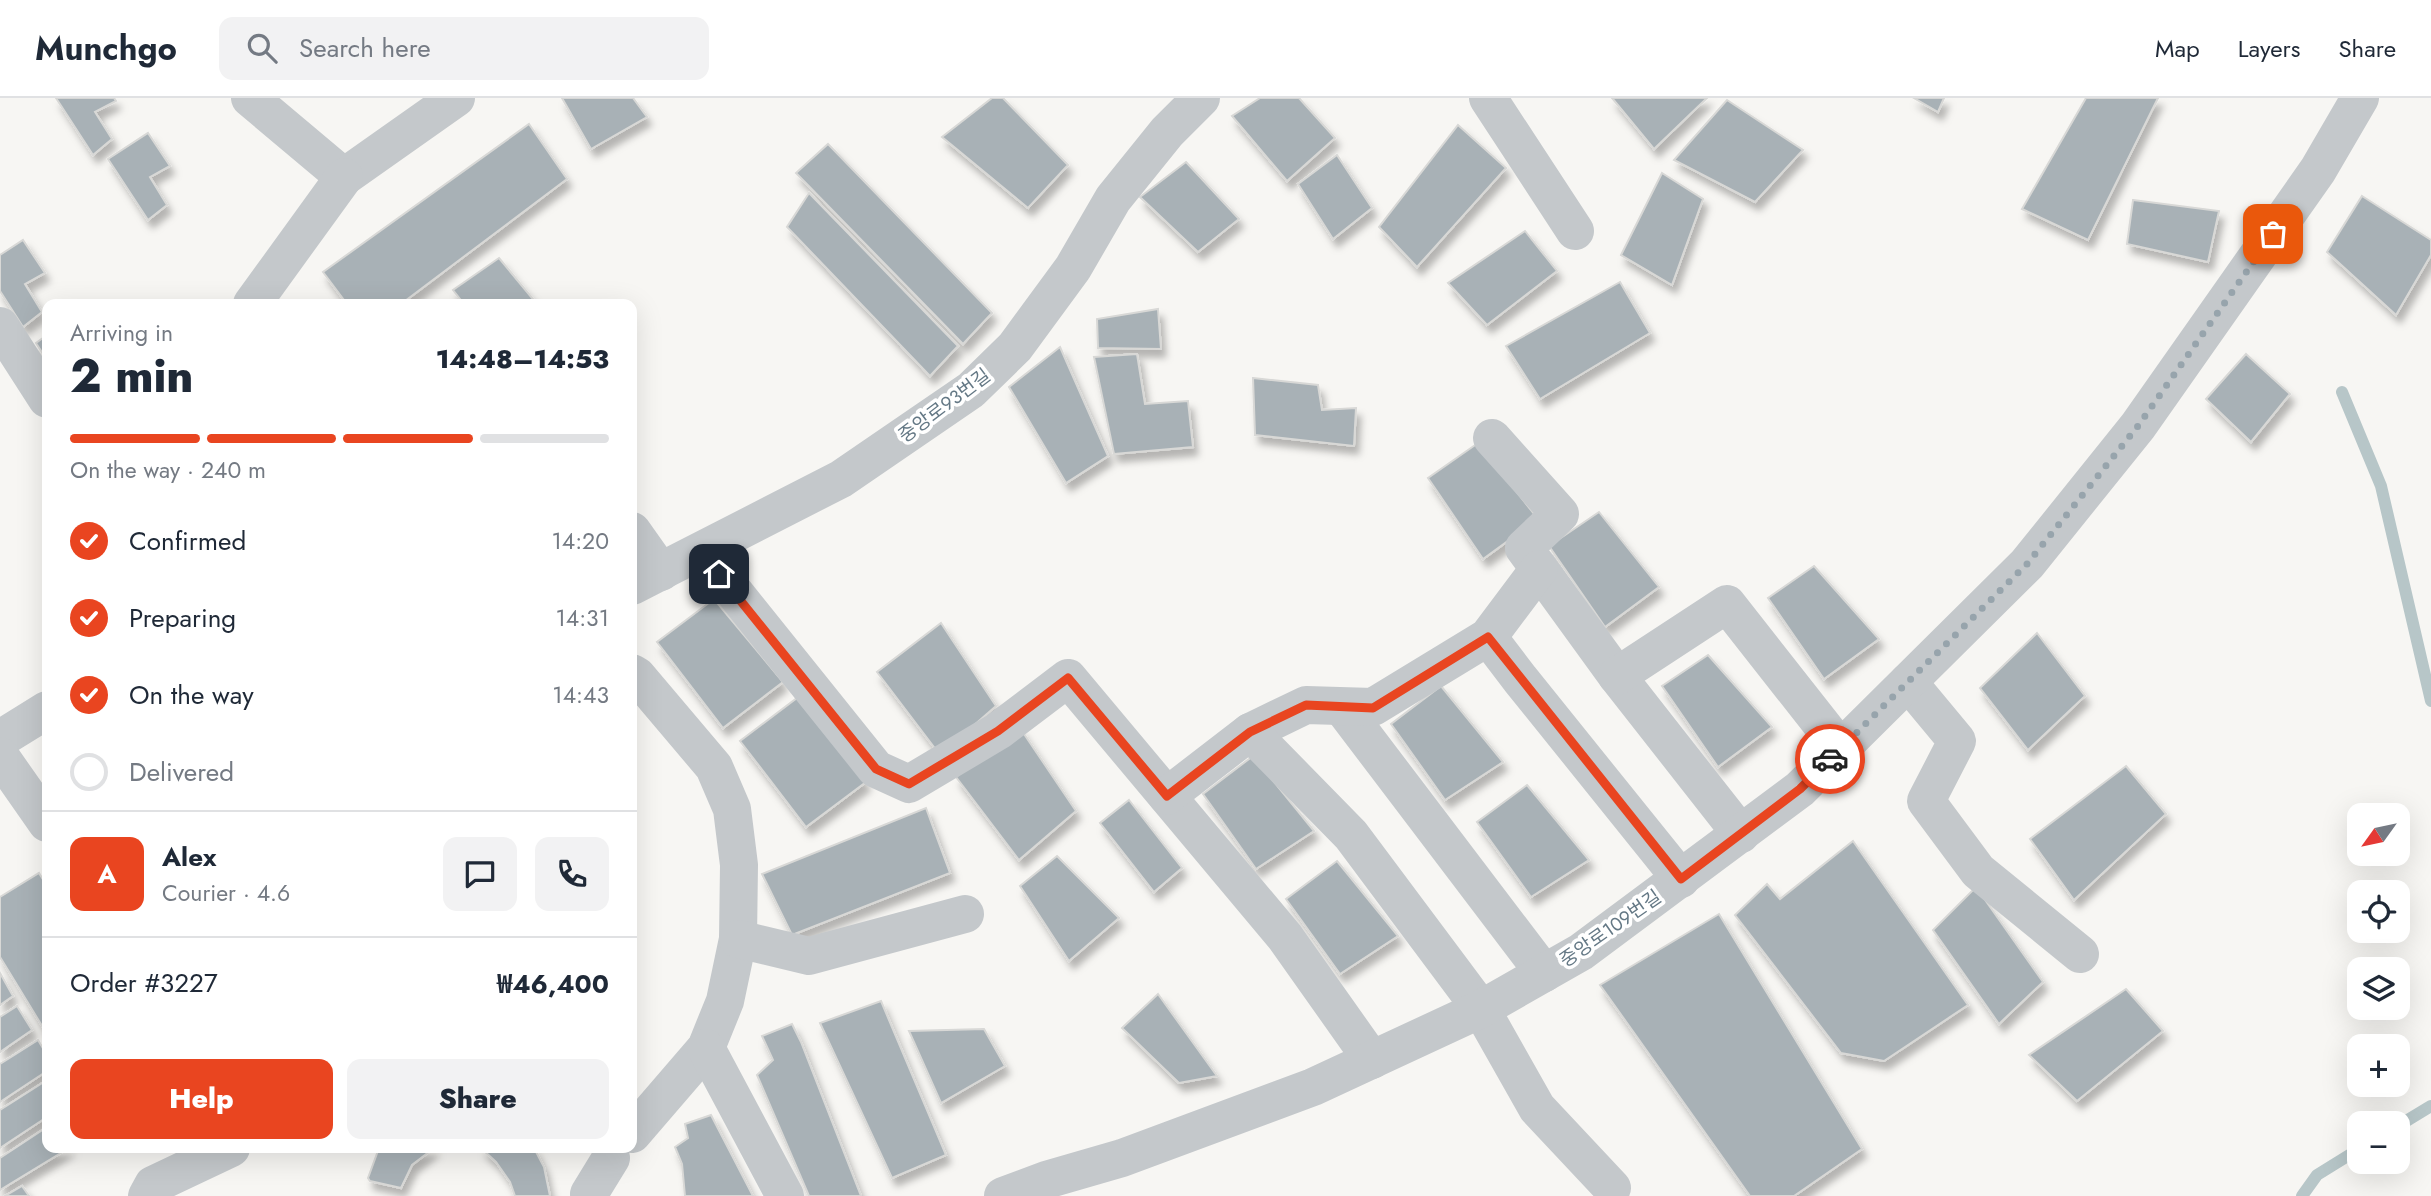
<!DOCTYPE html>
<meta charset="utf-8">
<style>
:root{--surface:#fff;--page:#f2f2f3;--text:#1f2937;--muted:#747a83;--line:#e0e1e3;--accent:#e94520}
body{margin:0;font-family:Jost,"Noto Sans KR",sans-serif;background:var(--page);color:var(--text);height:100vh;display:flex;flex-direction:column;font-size:26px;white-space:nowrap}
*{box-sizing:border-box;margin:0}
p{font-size:23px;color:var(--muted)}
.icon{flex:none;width:38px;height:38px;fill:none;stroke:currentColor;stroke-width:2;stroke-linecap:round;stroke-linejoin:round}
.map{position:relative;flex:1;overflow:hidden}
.sheet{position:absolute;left:42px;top:201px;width:595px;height:854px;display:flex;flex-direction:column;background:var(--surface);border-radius:14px;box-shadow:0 7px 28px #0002}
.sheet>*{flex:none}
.needle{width:46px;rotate:237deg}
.controls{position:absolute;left:2347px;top:705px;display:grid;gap:14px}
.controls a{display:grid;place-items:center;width:63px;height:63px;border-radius:14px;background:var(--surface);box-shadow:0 7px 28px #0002;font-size:35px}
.pin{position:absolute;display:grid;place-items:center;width:60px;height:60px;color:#fff;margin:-30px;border-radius:14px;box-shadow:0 4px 10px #0006}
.courier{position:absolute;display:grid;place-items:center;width:70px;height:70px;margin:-35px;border:5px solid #e94520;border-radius:50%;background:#fff;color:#222;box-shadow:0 2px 9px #0007}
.head em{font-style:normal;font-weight:800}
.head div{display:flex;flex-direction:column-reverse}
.head{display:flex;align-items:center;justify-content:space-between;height:119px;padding:0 28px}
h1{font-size:46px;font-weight:800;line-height:52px}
.bar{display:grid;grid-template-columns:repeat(4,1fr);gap:10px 7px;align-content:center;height:84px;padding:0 28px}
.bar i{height:9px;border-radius:5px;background:var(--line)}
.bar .active{background:var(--accent)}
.bar p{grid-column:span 4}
.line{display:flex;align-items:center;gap:18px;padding:0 28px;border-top:2px solid var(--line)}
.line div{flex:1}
.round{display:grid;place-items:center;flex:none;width:74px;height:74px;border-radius:14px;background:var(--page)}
ol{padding:0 28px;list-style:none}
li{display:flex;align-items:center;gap:21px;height:77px}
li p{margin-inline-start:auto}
li .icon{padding:7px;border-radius:50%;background:var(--accent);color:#fff;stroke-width:4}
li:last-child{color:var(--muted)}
li i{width:38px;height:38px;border:4px solid var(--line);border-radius:50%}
.button{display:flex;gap:14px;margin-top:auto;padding:14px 28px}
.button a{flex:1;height:80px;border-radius:14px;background:var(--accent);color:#fff;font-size:28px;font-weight:800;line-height:80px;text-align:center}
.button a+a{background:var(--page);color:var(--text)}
header{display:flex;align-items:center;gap:42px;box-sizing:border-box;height:98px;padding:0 35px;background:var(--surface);border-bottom:2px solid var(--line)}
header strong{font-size:33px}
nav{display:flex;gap:38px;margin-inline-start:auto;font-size:24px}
.search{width:490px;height:63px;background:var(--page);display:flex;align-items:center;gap:18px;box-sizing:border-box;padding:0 24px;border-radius:14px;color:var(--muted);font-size:26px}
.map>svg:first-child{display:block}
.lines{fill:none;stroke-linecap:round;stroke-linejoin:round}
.stream{stroke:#b7c6c8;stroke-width:12}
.building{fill:#a8b1b6;stroke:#d8d8d6;stroke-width:2;filter:url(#shadow)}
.minor{stroke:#c4c8cb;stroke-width:38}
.done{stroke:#97a4ac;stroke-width:7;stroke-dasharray:0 12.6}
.route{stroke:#e94520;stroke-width:9}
.labels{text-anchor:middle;stroke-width:7;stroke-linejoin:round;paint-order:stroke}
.street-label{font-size:19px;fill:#647885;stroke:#fff}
</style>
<header>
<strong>Munchgo</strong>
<div class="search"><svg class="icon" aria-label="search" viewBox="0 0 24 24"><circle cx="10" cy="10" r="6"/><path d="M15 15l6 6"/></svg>Search here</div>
<nav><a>Map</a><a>Layers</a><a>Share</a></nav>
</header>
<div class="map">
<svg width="2431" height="1098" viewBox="0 0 2431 1098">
<defs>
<filter id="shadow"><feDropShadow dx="4.5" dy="8" stdDeviation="3.5" flood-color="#0004"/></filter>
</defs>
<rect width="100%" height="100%" fill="#f7f6f3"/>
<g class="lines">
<!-- stream -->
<g class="stream">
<polyline points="2342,294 2381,388 2431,603"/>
<polyline points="2398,1028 2431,1008"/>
<polyline points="2302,1098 2317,1077 2359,1051"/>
</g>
</g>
<!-- building -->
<g class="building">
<polygon points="56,0 114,0 116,3 95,14 112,41 93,57"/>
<polygon points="562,0 633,0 647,19 591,51"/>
<polygon points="992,0 1003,0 1068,67 1028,110 942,39"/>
<polygon points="1260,0 1299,0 1335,40 1287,83 1232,18"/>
<polygon points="1612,0 1707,0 1654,51"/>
<polygon points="1914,0 1944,0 1938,14"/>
<polygon points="2086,0 2158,0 2088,142 2022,111"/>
<polygon points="1727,2 1803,52 1755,104 1674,62"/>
<polygon points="529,26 567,81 401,206 347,206 323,174"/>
<polygon points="1458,27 1506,70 1417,169 1379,129"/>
<polygon points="148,35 170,68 150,79 167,107 148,122 108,61"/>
<polygon points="828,46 992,215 963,246 796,75"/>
<polygon points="1337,57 1372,110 1333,141 1298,86"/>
<polygon points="1186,64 1239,121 1198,154 1140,99"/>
<polygon points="1662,75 1703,101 1672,187 1621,157"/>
<polygon points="809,95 958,248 930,278 787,129"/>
<polygon points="2362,98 2431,142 2431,157 2396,217 2327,154"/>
<polygon points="2133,102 2219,113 2208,164 2127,146"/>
<polygon points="1525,133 1557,173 1487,227 1448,185"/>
<polygon points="23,142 45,175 25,186 42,214 23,229 0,193 0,157"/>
<polygon points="499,160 537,206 464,206 453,192"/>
<polygon points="1620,184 1650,235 1540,301 1506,248"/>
<polygon points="1158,211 1161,251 1098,250 1097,221"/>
<polygon points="47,237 47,262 36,245"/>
<polygon points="1060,249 1108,358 1066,385 1009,289"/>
<polygon points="1137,256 1145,306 1188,303 1193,349 1114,356 1094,259"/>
<polygon points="2246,256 2290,296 2251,344 2206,301"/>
<polygon points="1253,280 1318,287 1322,312 1356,310 1354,348 1255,337"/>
<polygon points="1478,345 1538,421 1483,461 1428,380"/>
<polygon points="1599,414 1659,489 1605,529 1549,448"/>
<polygon points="1814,468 1879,541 1824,581 1768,500"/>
<polygon points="714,501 783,584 723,630 657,544"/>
<polygon points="941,525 996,608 940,657 877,574"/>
<polygon points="2037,535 2085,598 2028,652 1980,590"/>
<polygon points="1708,557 1772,629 1718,669 1662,588"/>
<polygon points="1441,588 1503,664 1445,702 1391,626"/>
<polygon points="797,600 866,684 806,729 740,643"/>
<polygon points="1020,630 1076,713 1019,762 956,679"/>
<polygon points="1253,658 1314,733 1256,771 1203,696"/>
<polygon points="2126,668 2166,716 2074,802 2030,741"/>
<polygon points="1527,687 1589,762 1531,799 1477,724"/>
<polygon points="1129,702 1182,770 1154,794 1100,725"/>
<polygon points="926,710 950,775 792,837 762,776"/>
<polygon points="1853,743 1968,907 1884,963 1841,955 1735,817 1767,786 1780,801"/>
<polygon points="1057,758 1119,820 1069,863 1020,788"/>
<polygon points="1337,763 1398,838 1340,876 1286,801"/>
<polygon points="39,775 47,788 47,936 0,859 0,799"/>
<polygon points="1976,789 2043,884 1999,926 1933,832"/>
<polygon points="1719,816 1862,1051 1794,1098 1750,1098 1600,887"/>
<polygon points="0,875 13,898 0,907"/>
<polygon points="2126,891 2163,933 2077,1003 2029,957"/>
<polygon points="1158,896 1217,978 1179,985 1122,930"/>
<polygon points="881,903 946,1057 892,1080 820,925"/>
<polygon points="17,908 32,932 0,954 0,919"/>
<polygon points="792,926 801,944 861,1098 809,1098 757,977 773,962 762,938"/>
<polygon points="984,931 1005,968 941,1005 909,933"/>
<polygon points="38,942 47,957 47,973 0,1004 0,966"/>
<polygon points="47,982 47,1019 0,1050 0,1012"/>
<polygon points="711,1017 753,1098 685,1098 682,1066 675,1049 688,1040 685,1026"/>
<polygon points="47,1029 47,1050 69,1050 0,1092 0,1060"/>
<polygon points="379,1050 434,1050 412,1067 401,1090 370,1083 368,1080"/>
<polygon points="481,1050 534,1050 544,1069 550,1098 515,1098 510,1084 496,1064"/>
<polygon points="22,1088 29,1098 5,1098"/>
</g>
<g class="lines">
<!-- minor -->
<g class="minor">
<polyline points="250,0 344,79 456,0"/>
<polyline points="1488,0 1575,133"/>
<polyline points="252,206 344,79"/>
<polyline points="0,228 47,301"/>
<polyline points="1492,340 1560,416 1524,450 1617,578 1741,736"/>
<polyline points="632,433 661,474"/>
<polyline points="702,454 876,671 909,686 998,633 1068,580 1285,839 1372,962"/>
<polyline points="632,488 841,381 971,292 1015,249 1073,170 1113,101 1167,34 1201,0"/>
<polyline points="1488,539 1520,581 1681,781"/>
<polyline points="632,575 637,578 714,669 732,711 739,767 738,841 725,903 706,950 632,1036"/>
<polyline points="1617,578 1727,506 1841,651"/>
<polyline points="1908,584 1957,643 1926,703 1978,773 2080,856"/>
<polyline points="1342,609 1544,875"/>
<polyline points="1250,634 1306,607 1373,609 1488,539 1539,471"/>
<polyline points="0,641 47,612"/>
<polyline points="0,658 47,725"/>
<polyline points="1167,698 1250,634 1351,737 1481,911 1537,1010 1612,1090"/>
<polyline points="738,841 809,858 965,816"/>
<polyline points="706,950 785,1098"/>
<polyline points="589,1096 611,1060"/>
<polyline points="147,1098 153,1087 231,1050"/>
<polyline points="1003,1098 1046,1082 1122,1060 1313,989 1481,911 1581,854 1800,691 2027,466 2138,328 2318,72 2360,0"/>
</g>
</g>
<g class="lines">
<!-- done -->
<polyline class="done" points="1830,661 2027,466 2138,328 2273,136"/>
<!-- route -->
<polyline class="route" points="719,476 876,671 909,686 998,633 1068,580 1167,698 1250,634 1306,607 1373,610 1488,539 1681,781 1800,691 1830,661"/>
</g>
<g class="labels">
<!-- street labels -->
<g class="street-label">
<text transform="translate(944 307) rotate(-37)" y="7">중앙로93번길</text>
<text transform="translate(1610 830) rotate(-35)" y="7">중앙로109번길</text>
</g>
</g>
</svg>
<div class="controls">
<a><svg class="needle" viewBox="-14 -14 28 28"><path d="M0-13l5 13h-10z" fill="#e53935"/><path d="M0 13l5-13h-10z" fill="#747a83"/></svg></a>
<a><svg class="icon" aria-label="locate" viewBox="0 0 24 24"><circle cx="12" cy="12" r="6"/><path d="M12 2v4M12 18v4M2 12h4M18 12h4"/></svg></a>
<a><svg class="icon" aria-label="layers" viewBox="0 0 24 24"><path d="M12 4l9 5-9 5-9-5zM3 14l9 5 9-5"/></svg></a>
<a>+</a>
<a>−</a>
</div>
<div class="pin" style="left:2273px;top:136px;background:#ea580c"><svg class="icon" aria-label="bag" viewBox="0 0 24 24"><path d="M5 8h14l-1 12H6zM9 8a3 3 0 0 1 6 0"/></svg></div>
<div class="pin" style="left:719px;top:476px;background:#1f2937"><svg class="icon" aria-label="home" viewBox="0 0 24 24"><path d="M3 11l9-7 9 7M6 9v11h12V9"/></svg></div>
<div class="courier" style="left:1830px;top:661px"><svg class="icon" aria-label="car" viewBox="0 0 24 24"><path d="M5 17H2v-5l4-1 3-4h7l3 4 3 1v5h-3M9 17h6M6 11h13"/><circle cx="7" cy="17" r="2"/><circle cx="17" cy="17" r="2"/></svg></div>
<section class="sheet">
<div class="head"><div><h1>2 min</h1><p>Arriving in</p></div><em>14:48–14:53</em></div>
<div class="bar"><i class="active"></i><i class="active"></i><i class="active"></i><i></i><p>On the way · 240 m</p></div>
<ol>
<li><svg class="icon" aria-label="check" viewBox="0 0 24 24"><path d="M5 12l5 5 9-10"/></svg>Confirmed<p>14:20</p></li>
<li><svg class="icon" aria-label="check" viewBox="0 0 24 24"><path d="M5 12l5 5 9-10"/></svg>Preparing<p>14:31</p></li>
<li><svg class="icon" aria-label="check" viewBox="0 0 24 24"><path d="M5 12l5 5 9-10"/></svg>On the way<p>14:43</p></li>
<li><i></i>Delivered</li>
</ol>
<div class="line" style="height:126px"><b class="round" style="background:var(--accent);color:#fff">A</b><div><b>Alex</b><p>Courier · 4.6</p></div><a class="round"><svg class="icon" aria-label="chat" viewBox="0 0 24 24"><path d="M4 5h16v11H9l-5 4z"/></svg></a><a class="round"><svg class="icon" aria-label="phone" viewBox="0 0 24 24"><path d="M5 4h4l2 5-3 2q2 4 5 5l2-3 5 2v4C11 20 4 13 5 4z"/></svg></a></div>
<div class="line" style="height:91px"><div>Order #3227</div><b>₩46,400</b></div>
<div class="button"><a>Help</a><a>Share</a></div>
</section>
</div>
